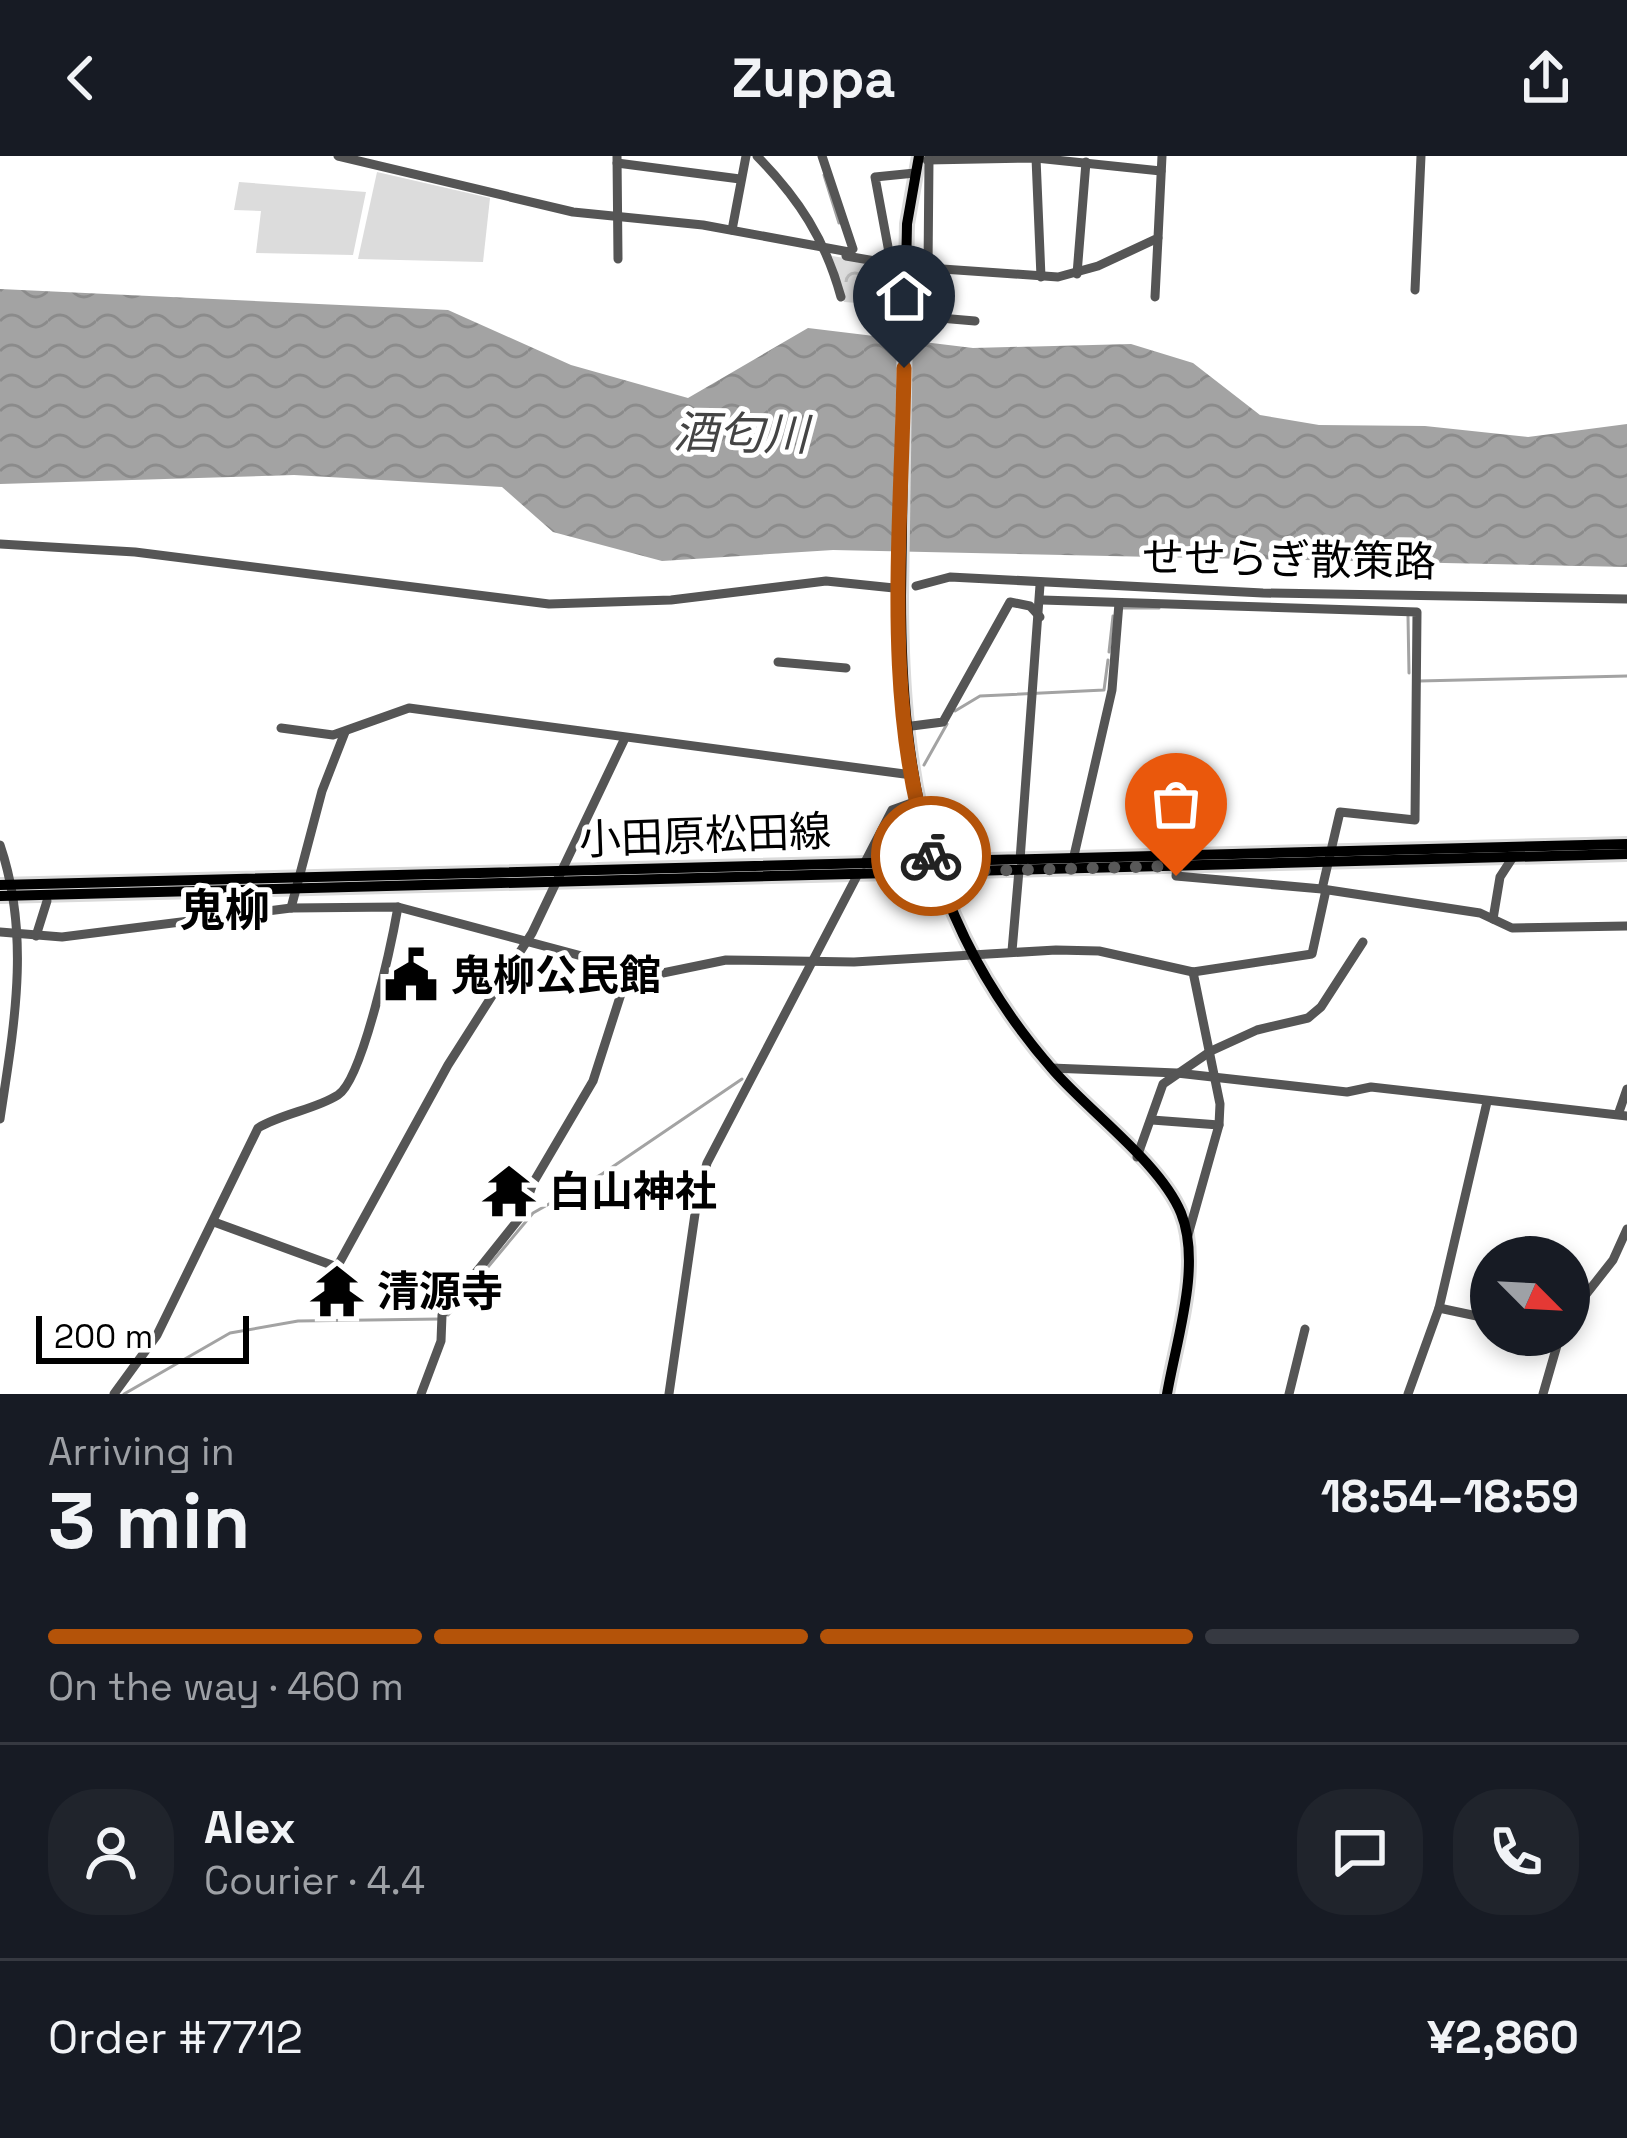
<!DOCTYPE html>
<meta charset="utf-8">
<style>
:root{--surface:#171b24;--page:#20242c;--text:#f1f3f6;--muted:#9ea1a6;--line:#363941;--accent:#b45309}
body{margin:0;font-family:"Space Grotesk","Noto Sans JP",sans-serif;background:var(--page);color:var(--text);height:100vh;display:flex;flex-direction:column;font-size:45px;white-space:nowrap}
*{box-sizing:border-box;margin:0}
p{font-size:39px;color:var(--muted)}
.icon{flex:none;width:66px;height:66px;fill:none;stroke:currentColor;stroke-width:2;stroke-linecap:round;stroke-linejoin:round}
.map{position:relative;height:1238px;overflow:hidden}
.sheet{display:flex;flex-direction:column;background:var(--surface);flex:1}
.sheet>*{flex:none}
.needle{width:78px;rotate:114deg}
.tools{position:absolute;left:1470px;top:1080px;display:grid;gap:24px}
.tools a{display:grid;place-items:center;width:120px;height:120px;border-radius:50%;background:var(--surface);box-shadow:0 6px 18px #0003;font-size:60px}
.scale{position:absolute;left:36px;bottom:30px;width:213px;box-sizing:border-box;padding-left:12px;border:6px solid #000;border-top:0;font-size:33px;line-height:42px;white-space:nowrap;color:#000;-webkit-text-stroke:9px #fff;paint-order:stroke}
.pin{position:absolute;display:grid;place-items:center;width:102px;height:102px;color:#fff;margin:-123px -51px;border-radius:50% 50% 50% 0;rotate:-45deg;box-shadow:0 0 12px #0007}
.pin .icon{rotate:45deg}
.courier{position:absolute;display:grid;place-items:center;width:120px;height:120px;margin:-60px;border:9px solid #b45309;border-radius:50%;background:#fff;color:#222;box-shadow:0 3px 15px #0007}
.headline em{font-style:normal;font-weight:800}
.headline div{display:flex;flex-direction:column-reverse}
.headline{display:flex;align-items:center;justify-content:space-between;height:204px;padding:0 48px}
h1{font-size:78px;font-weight:800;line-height:90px}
.bar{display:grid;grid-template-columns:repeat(4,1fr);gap:18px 12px;align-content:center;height:144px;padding:0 48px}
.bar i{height:15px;border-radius:9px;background:var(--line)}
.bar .active{background:var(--accent)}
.bar p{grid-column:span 4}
.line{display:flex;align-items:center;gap:30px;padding:0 48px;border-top:3px solid var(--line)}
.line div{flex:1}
.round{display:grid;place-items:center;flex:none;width:126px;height:126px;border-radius:48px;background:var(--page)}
header{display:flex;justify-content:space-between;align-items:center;height:156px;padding:0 48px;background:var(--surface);font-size:54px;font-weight:800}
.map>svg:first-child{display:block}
.grass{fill:#dcdcdc}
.park{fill:url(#park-crowns)}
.water{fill:url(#water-waves)}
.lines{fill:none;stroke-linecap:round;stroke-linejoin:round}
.stream{stroke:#a3a3a3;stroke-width:3}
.major-casing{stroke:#dbdbdb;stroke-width:16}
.minor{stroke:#555;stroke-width:9}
.major{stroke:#000;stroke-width:10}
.major-bridge-casing{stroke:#dbdbdb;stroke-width:16;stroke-linecap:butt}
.major-bridge{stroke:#000;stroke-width:10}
.done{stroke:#595959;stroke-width:12;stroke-dasharray:0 21.6}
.route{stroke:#b45309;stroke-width:15}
.labels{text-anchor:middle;stroke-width:10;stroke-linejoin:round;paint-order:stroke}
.street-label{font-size:42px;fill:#000;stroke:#fff}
.poi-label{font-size:42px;font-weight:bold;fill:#000;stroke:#fff;text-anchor:start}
.water-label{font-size:45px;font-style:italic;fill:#444;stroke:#fff}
.neighbourhood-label{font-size:45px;font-weight:bold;fill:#000;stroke:#fff}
</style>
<header><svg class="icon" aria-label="back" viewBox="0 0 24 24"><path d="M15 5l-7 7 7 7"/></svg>Zuppa<svg class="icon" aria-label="share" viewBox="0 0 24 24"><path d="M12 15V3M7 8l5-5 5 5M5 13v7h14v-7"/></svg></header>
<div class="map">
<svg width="1627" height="1238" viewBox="0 0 1627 1238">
<defs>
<pattern id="park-crowns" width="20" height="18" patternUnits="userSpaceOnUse" patternTransform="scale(3)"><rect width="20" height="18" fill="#dcdcdc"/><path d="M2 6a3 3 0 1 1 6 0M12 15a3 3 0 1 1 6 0" fill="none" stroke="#bbb"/></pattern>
<pattern id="water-waves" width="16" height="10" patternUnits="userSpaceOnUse" patternTransform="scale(3)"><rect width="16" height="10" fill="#a3a3a3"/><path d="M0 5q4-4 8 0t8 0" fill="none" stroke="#8b8b8b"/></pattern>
</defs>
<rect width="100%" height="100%" fill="#fff"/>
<!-- grass -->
<g class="grass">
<polygon points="377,16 490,42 483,106 358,103"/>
<polygon points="239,26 366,36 353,99 256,97 261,55 234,54"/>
</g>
<!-- park -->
<polygon class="park" points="832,100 900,111 898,150 844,146"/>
<!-- water -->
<polygon class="water" points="0,133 448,154 571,209 688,242 808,172 973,192 1131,188 1193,207 1260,259 1319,269 1425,270 1528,281 1627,268 1627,411 833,394 662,405 553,376 502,331 294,319 0,328"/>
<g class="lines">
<!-- stream -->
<g class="stream">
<polyline points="824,19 839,67"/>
<polyline points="1123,452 1159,452"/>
<polyline points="1408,460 1409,517"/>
<polyline points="1109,496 1113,460"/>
<polyline points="1419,525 1627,520"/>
<polyline points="955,555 980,540 1104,534 1108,504"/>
<polyline points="924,609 947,568"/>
<polyline points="877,694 897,657"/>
<polyline points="448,1159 533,1057 602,1018 742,923"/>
<polyline points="124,1238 230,1177 298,1165 440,1163"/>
</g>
<defs>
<g id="major">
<polyline points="905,165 907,68 919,0"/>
<path d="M901 440C901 624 929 773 1054 915 1090 956 1161 1008 1181 1057 1202 1109 1176 1185 1167 1238"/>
<polyline points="0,729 1627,688"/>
<polyline points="0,740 1627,698"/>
</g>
</defs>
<!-- major casing -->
<use href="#major" class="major-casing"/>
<!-- minor -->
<g class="minor">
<polyline points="338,0 573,56 703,69 849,96 853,93 822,0"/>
<polyline points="617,0 618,103"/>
<path d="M757 0C799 43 825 83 841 141"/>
<polyline points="1036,2 1041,121"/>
<polyline points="927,4 1036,2 1161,15"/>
<polyline points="929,4 928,112 1058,121 1098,110 1158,82 1162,0"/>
<polyline points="617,7 740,23"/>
<polyline points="732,74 746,0"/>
<polyline points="846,100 899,109"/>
<polyline points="891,107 875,21 915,17"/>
<polyline points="912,110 928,112 928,161 975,165"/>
<polyline points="1077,118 1086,6"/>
<polyline points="1415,134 1421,0"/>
<polyline points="1155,141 1158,82"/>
<polyline points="0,388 135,396 549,448 671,444 826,425 894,432"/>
<polyline points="916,430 950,421 1263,437 1627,443"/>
<polyline points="1042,444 1417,456 1415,664 1340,656 1322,733 1480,757 1512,772 1627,770"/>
<polyline points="778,506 846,512"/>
<polyline points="904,571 943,566 1010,446 1030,450 1040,461"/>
<polyline points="281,572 333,579 409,552 912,619"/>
<path d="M0 689C31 780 14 870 0 963"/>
<polyline points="1020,704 1040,429"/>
<polyline points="1073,704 1112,534 1119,447"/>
<polyline points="864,708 892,654 917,645"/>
<polyline points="1177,710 1176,720 1322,733"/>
<polyline points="291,752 322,635 345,576"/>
<polyline points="1493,763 1500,721 1513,701"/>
<polyline points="0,776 62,781 291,752 398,751 653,819 726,804 854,806 1056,794 1099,795 1193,816 1312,798 1326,734"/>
<polyline points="36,780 47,745"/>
<polyline points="1012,795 1019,714"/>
<polyline points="1051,912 1177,917 1347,936 1371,931 1627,960"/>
<polyline points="1619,956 1627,933"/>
<polyline points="1152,964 1219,969"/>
<polyline points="1137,1001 1163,928 1211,895 1257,874 1308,862 1321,851 1363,786"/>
<polyline points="214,1066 337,1111 448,909 532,777 625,582"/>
<polyline points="1188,1079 1219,969 1220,948 1193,816"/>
<polyline points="1439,1152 1491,1163"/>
<polyline points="1569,1160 1613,1104 1627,1073"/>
<path d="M114 1238 157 1179 258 972C283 957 314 954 338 939 363 923 392 785 398 751"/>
<polyline points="421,1238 441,1185 442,1159 522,1059 533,1027 593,925 629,813"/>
<polyline points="669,1238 697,1044 707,1007 858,718"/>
<polyline points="1289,1238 1305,1173"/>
<polyline points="1408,1238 1439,1152 1487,946"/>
<polyline points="1543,1238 1560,1179"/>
</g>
<!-- major -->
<use href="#major" class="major"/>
<defs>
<polyline id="major-bridge" points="901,440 905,165"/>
</defs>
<!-- major-bridge casing -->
<use href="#major-bridge" class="major-bridge-casing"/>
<!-- major-bridge -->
<use href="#major-bridge" class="major-bridge"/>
</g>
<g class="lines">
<!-- done -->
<polyline class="done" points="931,700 937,716 1177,710 1176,720"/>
<!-- route -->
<path class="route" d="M904 212C902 372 881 545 931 700"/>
</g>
<!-- icons -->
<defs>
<symbol id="civic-bare" viewBox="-9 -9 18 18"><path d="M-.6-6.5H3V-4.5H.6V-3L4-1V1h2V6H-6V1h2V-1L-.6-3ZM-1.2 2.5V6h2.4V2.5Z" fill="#000" stroke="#fff" stroke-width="2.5" paint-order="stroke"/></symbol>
<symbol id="temple-bare" viewBox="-9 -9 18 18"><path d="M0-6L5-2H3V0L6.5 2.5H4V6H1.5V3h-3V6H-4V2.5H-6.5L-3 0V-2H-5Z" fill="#000" stroke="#fff" stroke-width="2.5" paint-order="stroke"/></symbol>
</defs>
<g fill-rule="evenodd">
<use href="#civic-bare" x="373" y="781" width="76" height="76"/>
<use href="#temple-bare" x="471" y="997" width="76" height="76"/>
<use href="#temple-bare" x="299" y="1097" width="76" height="76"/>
</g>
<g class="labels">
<!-- street labels -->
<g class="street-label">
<text transform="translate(1289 403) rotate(1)" y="15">せせらぎ散策路</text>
<text transform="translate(705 679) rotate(-2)" y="15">小田原松田線</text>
</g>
<!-- poi labels -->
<g class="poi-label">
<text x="451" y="834">鬼柳公民館</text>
<text x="549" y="1050">白山神社</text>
<text x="377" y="1150">清源寺</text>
</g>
<!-- water labels -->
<g class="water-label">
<text transform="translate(741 277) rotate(1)" y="16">酒匂川</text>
</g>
<!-- neighbourhood labels -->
<g class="neighbourhood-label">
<text x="225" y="770">鬼柳</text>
</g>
</g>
</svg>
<div class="tools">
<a><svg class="needle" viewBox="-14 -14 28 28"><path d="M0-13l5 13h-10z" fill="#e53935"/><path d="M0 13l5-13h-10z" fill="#9ea1a6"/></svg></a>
</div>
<div class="scale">200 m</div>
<div class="pin" style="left:1176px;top:720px;background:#ea580c"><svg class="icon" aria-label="bag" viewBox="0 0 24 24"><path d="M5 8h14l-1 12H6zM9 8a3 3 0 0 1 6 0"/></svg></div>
<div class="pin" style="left:904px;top:212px;background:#1f2937"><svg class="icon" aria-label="home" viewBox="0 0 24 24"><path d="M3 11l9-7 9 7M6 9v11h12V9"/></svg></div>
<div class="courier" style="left:931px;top:700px"><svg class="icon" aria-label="bike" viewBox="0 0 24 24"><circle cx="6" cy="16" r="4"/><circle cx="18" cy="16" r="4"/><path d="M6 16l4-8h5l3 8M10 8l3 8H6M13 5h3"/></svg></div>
</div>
<section class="sheet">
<div class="headline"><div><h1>3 min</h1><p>Arriving in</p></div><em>18:54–18:59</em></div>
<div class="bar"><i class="active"></i><i class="active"></i><i class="active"></i><i></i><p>On the way · 460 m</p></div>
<div class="line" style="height:216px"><a class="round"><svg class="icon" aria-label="person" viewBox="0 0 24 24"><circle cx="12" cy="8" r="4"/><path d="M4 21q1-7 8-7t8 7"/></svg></a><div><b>Alex</b><p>Courier · 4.4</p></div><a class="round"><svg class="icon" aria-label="chat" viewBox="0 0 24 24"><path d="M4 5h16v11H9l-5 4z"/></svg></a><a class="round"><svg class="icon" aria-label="phone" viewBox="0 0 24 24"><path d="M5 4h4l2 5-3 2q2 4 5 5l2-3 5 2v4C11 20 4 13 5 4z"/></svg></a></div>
<div class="line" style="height:156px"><div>Order #7712</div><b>¥2,860</b></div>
</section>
